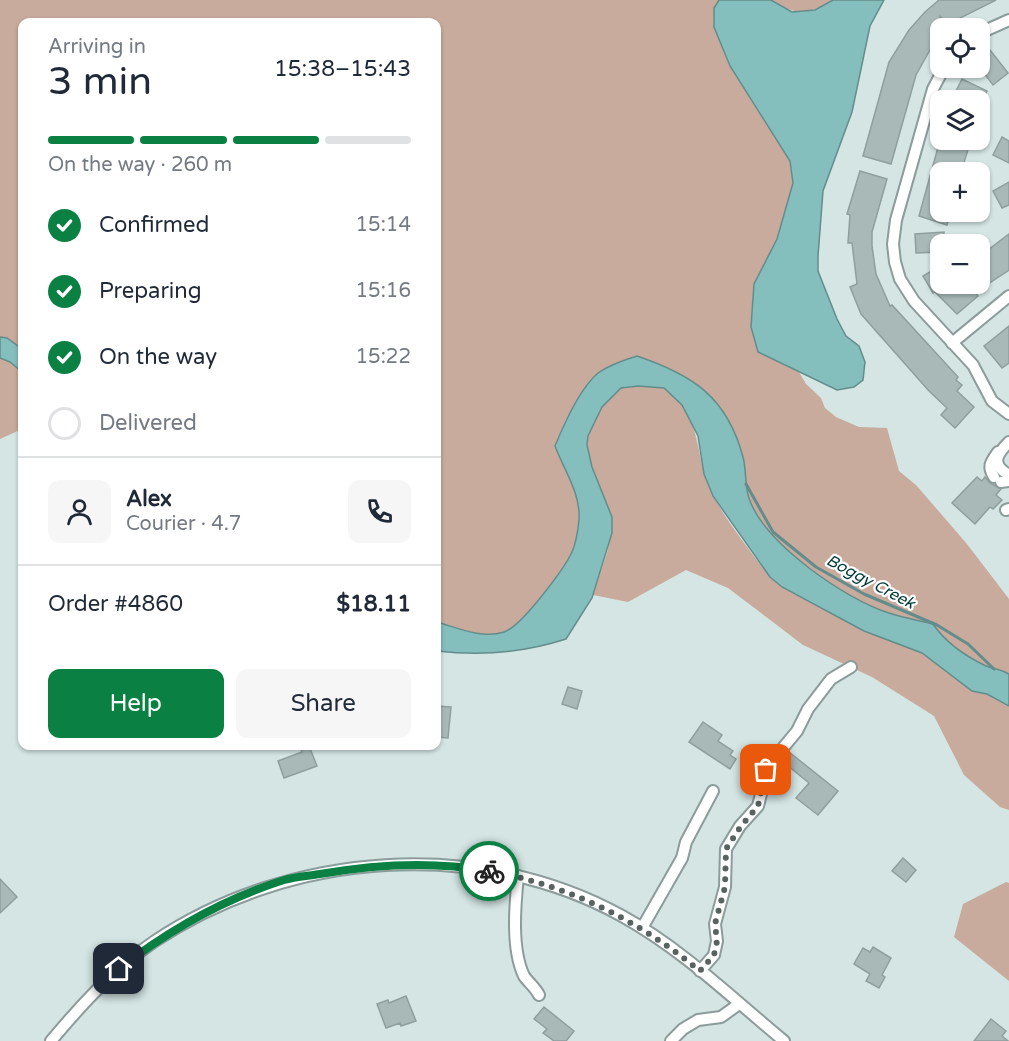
<!DOCTYPE html>
<meta charset="utf-8">
<style>
:root{--surface:#fff;--page:#f6f6f7;--text:#1f2937;--muted:#747a83;--line:#e0e1e3;--accent:#0b8043}
body{margin:0;font-family:"Varela Round",sans-serif;background:var(--page);color:var(--text);height:100vh;display:flex;flex-direction:column;font-size:22px;white-space:nowrap}
*{box-sizing:border-box;margin:0}
p{font-size:20px;color:var(--muted)}
.icon{flex:none;width:33px;height:33px;fill:none;stroke:currentColor;stroke-width:2;stroke-linecap:round;stroke-linejoin:round}
.map{position:relative;flex:1;overflow:hidden}
.details{position:absolute;left:18px;top:18px;width:423px;height:732px;display:flex;flex-direction:column;background:var(--surface);border-radius:12px;box-shadow:0 2px 4px #0004}
.details>*{flex:none}
.tools{position:absolute;left:930px;top:18px;display:grid;gap:12px}
.tools a{display:grid;place-items:center;width:60px;height:60px;border-radius:12px;background:var(--surface);box-shadow:0 2px 4px #0004;font-size:30px}
.pin{position:absolute;display:grid;place-items:center;width:51px;height:51px;color:#fff;margin:-26px;border-radius:12px;box-shadow:0 3px 9px #0006}
.courier{position:absolute;display:grid;place-items:center;width:60px;height:60px;margin:-30px;border:4px solid #0b8043;border-radius:50%;background:#fff;color:#222;box-shadow:0 2px 8px #0007}
.head em{font-style:normal;font-weight:600}
.head div{display:flex;flex-direction:column-reverse}
.head{display:flex;align-items:center;justify-content:space-between;height:102px;padding:0 30px}
h1{font-size:39px;font-weight:600;line-height:45px}
.bar{display:grid;grid-template-columns:repeat(4,1fr);gap:9px 6px;align-content:center;height:72px;padding:0 30px}
.bar i{height:8px;border-radius:4px;background:var(--line)}
.bar .active{background:var(--accent)}
.bar p{grid-column:span 4}
.line{display:flex;align-items:center;gap:15px;padding:0 30px;border-top:2px solid var(--line)}
.line div{flex:1}
.round{display:grid;place-items:center;flex:none;width:63px;height:63px;border-radius:12px;background:var(--page)}
ol{padding:0 30px;list-style:none}
li{display:flex;align-items:center;gap:18px;height:66px}
li p{margin-inline-start:auto}
li .icon{padding:6px;border-radius:50%;background:var(--accent);color:#fff;stroke-width:4}
li:last-child{color:var(--muted)}
li i{width:33px;height:33px;border:3px solid var(--line);border-radius:50%}
.action{display:flex;gap:12px;margin-top:auto;padding:12px 30px}
.action a{flex:1;height:69px;border-radius:12px;background:var(--accent);color:#fff;font-size:24px;font-weight:600;line-height:69px;text-align:center}
.action a+a{background:var(--page);color:var(--text)}
.map>svg:first-child{display:block}
.green{fill:#c8ab9c}
.water{fill:#84bebd;stroke:#638d8c;stroke-width:1.5}
.lines{fill:none;stroke-linecap:round;stroke-linejoin:round}
.stream{stroke:#638d8c;stroke-width:3}
.building{fill:#a8b9b8;stroke:#8f9f9e;stroke-width:1.5}
.minor-casing{stroke:#8c9c9b;stroke-width:14}
.minor{stroke:#fff;stroke-width:10}
.done{stroke:#586261;stroke-width:6;stroke-dasharray:0 10.8}
.route{stroke:#0b8043;stroke-width:8}
.labels{text-anchor:middle;stroke-width:4.5;stroke-linejoin:round;paint-order:stroke}
.water-label{font-size:16px;font-style:italic;fill:#003939;stroke:#fff}
</style>
<div class="map">
<svg width="1009" height="1041" viewBox="0 0 1009 1041">
<rect width="100%" height="100%" fill="#d4e5e4"/>
<!-- green -->
<g class="green">
<path d="M0 0H719L714 8V27L730 66 790 161 793 183 777 239 754 284 758 352 799 372 806 384 821 398 825 408 836 417 859 427 887 428 899 471 916 485 967 544 1009 599V674C1002 670 994 669 986 666 964 656 946 643 933 624 918 620 903 618 888 613 844 599 767 546 750 501 744 488 747 471 743 457 727 397 693 375 637 356L566 419 555 446C564 470 581 494 579 520 578 529 576 543 572 552 564 569 521 627 504 632 482 639 458 628 437 622L436 22H22V349L7 338 0 337Z"/>
<path d="M771 0H833C805 16 798 16 771 0Z"/>
<polygon points="0,358 10,362 22,372 22,429 0,439"/>
<path d="M638 386C646 387 659 385 665 389 704 413 694 463 714 497 729 525 751 552 770 577L782 587 864 631 922 653 972 691 987 694 1009 706V810L1000 807 964 775 934 716 872 677 803 645 728 588 686 570 628 602 593 595 608 550 612 517 592 467 587 445 588 436 602 407 611 397 621 388Z"/>
<polygon points="1006,882 1009,883 1009,981 954,937 963,904"/>
</g>
<!-- water -->
<g class="water">
<polygon points="719,0 771,0 792,12 815,10 833,0 884,0 870,26 852,112 823,191 818,256 818,271 837,319 846,336 859,346 865,362 863,380 854,387 837,390 758,352 751,327 754,284 777,239 793,183 790,161 730,66 714,27 714,8"/>
<polygon points="0,337 7,338 22,349 22,372 10,362 0,358"/>
<path d="M637 356C693 375 727 397 743 457 747 471 744 488 750 501 767 545 845 599 889 613 903 618 918 620 933 624 946 643 965 656 986 666 994 669 1002 670 1009 674V706L987 694 972 691 922 653 864 631 782 587 770 577 713 496 704 474 698 436 682 405 664 388 638 386 621 388 602 407 588 436 587 445 592 467 612 517V533L592 598 566 639C523 653 480 656 437 651V622C458 628 481 639 504 632 521 627 564 569 572 552 576 543 578 530 579 520 581 494 564 470 555 446 564 424 579 389 598 373 609 365 624 360 637 356Z"/>
</g>
<g class="lines">
<!-- stream -->
<polyline class="stream" points="746,484 773,532 816,567 864,594 937,625 968,644 994,669"/>
</g>
<!-- building -->
<g class="building">
<polygon points="939,0 996,0 958,19 959,21 950,28 940,16 940,37 930,50 916,75 891,164 863,156 889,62 909,30 925,12"/>
<polygon points="990,50 1008,73 993,85 980,68 980,59"/>
<polygon points="962,79 987,91 983,100 961,100 953,97"/>
<polygon points="1002,137 1009,141 1009,163 993,155"/>
<polygon points="940,140 971,140 961,172 940,172 940,212 951,212 947,225 919,216"/>
<polygon points="860,171 887,179 872,232 872,246 876,274 890,306 892,305 958,377 956,380 962,385 957,391 974,407 955,428 941,415 947,408 929,391 861,314 850,287 857,284 852,243 848,243 850,215 847,214"/>
<polygon points="1009,182 1009,205 1002,208 993,191"/>
<polygon points="944,232 944,244 940,244 940,252 916,253 915,234"/>
<polygon points="1009,234 1009,270 988,284 980,273 980,256"/>
<polygon points="940,266 940,284 967,284 978,296 957,314 935,292 933,293 923,276"/>
<polygon points="1009,326 1009,363 1002,368 984,346"/>
<polygon points="977,477 982,481 985,477 990,483 1001,489 996,495 1002,500 993,509 990,507 975,524 952,503"/>
<polygon points="568,687 582,691 577,709 562,704"/>
<polygon points="436,706 451,707 448,738 436,737"/>
<polygon points="703,722 722,735 718,741 733,751 730,755 736,759 730,769 689,742"/>
<polygon points="299,746 309,746 317,766 284,778 278,761 302,752"/>
<polygon points="789,752 838,791 818,815 796,798 809,783 782,761"/>
<polygon points="903,858 916,870 906,882 892,871"/>
<polygon points="0,879 17,897 0,913"/>
<polygon points="873,947 891,958 882,975 885,977 879,988 866,981 870,974 854,964 863,948 870,952"/>
<polygon points="406,996 416,1021 401,1026 400,1023 386,1028 377,1004 388,1000 389,1003"/>
<polygon points="544,1007 574,1031 566,1041 554,1041 543,1033 547,1029 534,1019"/>
<polygon points="991,1019 1006,1031 1002,1036 1008,1041 974,1041"/>
</g>
<g class="lines">
<defs>
<g id="minor">
<polyline points="980,33 1009,20"/>
<polyline points="944,68 933,89 896,220 893,244 895,262 900,279 914,301 973,365 992,401 1009,414"/>
<polyline points="952,343 1009,296"/>
<path d="M1009 442C997 454 990 464 1009 475"/>
<path d="M994 477C987 466 991 462 998 452"/>
<polyline points="1001,482 1009,481"/>
<polyline points="1006,510 1009,509"/>
<path d="M518 876C515 905 511 949 524 976 528 982 535 987 539 995"/>
<polyline points="642,928 682,858 686,842 713,791"/>
<polyline points="700,971 714,955 717,941 715,924 725,887 726,849 740,826 758,806 768,766 797,731 808,709 831,679 851,667"/>
<path d="M51 1041C82 1004 115 968 155 941 290 851 479 837 622 916 682 949 732 998 784 1041"/>
<polyline points="671,1041 683,1029 698,1020 721,1017 739,1004"/>
</g>
</defs>
<!-- minor casing -->
<use href="#minor" class="minor-casing"/>
<!-- minor -->
<use href="#minor" class="minor"/>
</g>
<g class="lines">
<!-- done -->
<path class="done" d="M489 871C568 885 638 920 700 971L714 955 717 941 715 924 725 887 726 849 741 826 758 806 766 770"/>
<!-- route -->
<path class="route" d="M119 969C169 930 224 899 284 880 295 877 308 876 320 874 376 864 433 861 489 871"/>
</g>
<g class="labels">
<!-- water labels -->
<g class="water-label">
<text transform="translate(871 581) rotate(28)" y="6">Boggy Creek</text>
</g>
</g>
</svg>
<div class="tools">
<a><svg class="icon" aria-label="locate" viewBox="0 0 24 24"><circle cx="12" cy="12" r="6"/><path d="M12 2v4M12 18v4M2 12h4M18 12h4"/></svg></a>
<a><svg class="icon" aria-label="layers" viewBox="0 0 24 24"><path d="M12 4l9 5-9 5-9-5zM3 14l9 5 9-5"/></svg></a>
<a>+</a>
<a>−</a>
</div>
<div class="pin" style="left:766px;top:770px;background:#ea580c"><svg class="icon" aria-label="bag" viewBox="0 0 24 24"><path d="M5 8h14l-1 12H6zM9 8a3 3 0 0 1 6 0"/></svg></div>
<div class="pin" style="left:119px;top:969px;background:#1f2937"><svg class="icon" aria-label="home" viewBox="0 0 24 24"><path d="M3 11l9-7 9 7M6 9v11h12V9"/></svg></div>
<div class="courier" style="left:489px;top:871px"><svg class="icon" aria-label="bike" viewBox="0 0 24 24"><circle cx="6" cy="16" r="4"/><circle cx="18" cy="16" r="4"/><path d="M6 16l4-8h5l3 8M10 8l3 8H6M13 5h3"/></svg></div>
<section class="details">
<div class="head"><div><h1>3 min</h1><p>Arriving in</p></div><em>15:38–15:43</em></div>
<div class="bar"><i class="active"></i><i class="active"></i><i class="active"></i><i></i><p>On the way · 260 m</p></div>
<ol>
<li><svg class="icon" aria-label="check" viewBox="0 0 24 24"><path d="M5 12l5 5 9-10"/></svg>Confirmed<p>15:14</p></li>
<li><svg class="icon" aria-label="check" viewBox="0 0 24 24"><path d="M5 12l5 5 9-10"/></svg>Preparing<p>15:16</p></li>
<li><svg class="icon" aria-label="check" viewBox="0 0 24 24"><path d="M5 12l5 5 9-10"/></svg>On the way<p>15:22</p></li>
<li><i></i>Delivered</li>
</ol>
<div class="line" style="height:108px"><a class="round"><svg class="icon" aria-label="person" viewBox="0 0 24 24"><circle cx="12" cy="8" r="4"/><path d="M4 21q1-7 8-7t8 7"/></svg></a><div><b>Alex</b><p>Courier · 4.7</p></div><a class="round"><svg class="icon" aria-label="phone" viewBox="0 0 24 24"><path d="M5 4h4l2 5-3 2q2 4 5 5l2-3 5 2v4C11 20 4 13 5 4z"/></svg></a></div>
<div class="line" style="height:78px"><div>Order #4860</div><b>$18.11</b></div>
<div class="action"><a>Help</a><a>Share</a></div>
</section>
</div>
